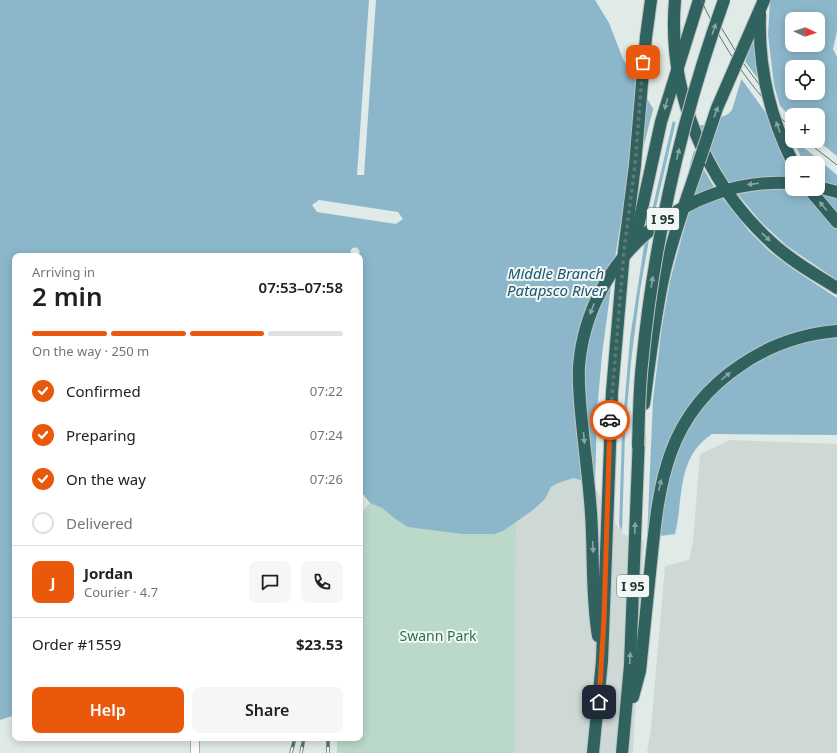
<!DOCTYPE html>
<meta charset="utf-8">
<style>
:root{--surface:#fff;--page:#f6f6f6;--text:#202124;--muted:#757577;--line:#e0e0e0;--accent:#ea580c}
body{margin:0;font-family:"Noto Sans",sans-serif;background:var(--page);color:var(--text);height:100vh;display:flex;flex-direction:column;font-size:15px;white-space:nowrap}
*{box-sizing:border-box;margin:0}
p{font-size:13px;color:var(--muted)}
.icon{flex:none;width:22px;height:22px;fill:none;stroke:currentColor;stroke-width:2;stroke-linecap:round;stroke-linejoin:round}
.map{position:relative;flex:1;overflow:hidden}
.sheet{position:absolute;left:12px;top:253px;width:351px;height:488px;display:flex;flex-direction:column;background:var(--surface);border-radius:8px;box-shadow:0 2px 10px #0003}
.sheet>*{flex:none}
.needle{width:26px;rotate:93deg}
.buttons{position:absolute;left:785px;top:12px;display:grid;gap:8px}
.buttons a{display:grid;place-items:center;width:40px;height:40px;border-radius:8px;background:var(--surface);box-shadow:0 2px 10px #0003;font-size:20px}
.pin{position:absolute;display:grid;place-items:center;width:34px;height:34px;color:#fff;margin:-17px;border-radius:8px;box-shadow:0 2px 6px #0006}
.courier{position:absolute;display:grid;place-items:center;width:40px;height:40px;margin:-20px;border:3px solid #ea580c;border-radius:50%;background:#fff;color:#222;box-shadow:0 1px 5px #0007}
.headline em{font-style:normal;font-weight:600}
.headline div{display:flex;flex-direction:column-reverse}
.headline{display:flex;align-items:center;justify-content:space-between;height:68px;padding:0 20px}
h1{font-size:26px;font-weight:600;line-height:30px}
.bar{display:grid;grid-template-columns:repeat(4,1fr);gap:6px 4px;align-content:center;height:48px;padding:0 20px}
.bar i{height:5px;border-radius:3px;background:var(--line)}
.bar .active{background:var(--accent)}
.bar p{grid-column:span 4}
.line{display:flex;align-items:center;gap:10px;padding:0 20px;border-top:1px solid var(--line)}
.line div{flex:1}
.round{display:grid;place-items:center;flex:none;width:42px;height:42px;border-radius:8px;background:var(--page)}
ol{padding:0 20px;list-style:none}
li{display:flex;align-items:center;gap:12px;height:44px}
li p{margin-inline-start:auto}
li .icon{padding:4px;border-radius:50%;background:var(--accent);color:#fff;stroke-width:4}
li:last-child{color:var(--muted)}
li i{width:22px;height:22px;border:2px solid var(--line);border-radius:50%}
.primary-button{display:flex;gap:8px;margin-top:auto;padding:8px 20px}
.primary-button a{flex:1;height:46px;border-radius:8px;background:var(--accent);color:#fff;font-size:16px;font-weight:600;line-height:46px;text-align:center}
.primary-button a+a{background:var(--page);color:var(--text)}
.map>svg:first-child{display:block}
.built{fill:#ced9d6}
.green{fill:#bad9c8}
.water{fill:#8cb7cb;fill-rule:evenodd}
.pier{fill:#e0eae7;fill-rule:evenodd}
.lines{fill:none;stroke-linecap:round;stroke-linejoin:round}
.street-casing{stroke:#a3b1ae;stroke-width:10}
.highway-casing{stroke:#bdc4c3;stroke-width:14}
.street{stroke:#fff;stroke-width:8}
.highway{stroke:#306260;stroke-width:12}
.tram{stroke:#5c7472;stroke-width:1}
.rail-casing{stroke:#5c7472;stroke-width:3.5}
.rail{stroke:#f0f7f4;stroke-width:2;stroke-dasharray:6;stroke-linecap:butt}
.highway-bridge-casing{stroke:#bdc4c3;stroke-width:14;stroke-linecap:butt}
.highway-bridge{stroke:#306260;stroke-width:12}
.oneway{fill:#86a5a3}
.done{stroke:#647774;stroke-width:4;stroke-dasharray:0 7.2}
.route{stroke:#ea580c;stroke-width:5}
.labels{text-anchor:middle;stroke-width:4;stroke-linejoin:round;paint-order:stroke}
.shield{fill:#f0f7f4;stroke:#60726f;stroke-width:1}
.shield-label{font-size:13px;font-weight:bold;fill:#223936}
.park-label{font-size:14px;fill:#306c51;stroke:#f0f7f4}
.water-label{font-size:15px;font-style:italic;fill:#21556f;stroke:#f0f7f4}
</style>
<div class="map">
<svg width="837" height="753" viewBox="0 0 837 753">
<rect width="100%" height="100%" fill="#e0eae7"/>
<!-- built -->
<g class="built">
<polygon points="730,440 837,444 837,753 647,753 651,728 665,566 689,560 693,541 700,454"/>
<polygon points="574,478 599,486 644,538 633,753 515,753 516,521 545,499 551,487 558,482"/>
</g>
<!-- green -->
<polygon class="green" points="370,503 382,508 394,518 503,531 516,521 515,753 337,753 337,738 360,738 360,514"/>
<!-- water -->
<path class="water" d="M0 0H595L609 23 623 59 655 112 664 119 687 125H705L728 114 732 110 742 77 760 0H837V31L833 49 837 57V435L712 434C676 458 684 497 675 534L644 538 623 532 599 486 574 478 558 483 551 487 545 499 533 510 503 531 494 534H462L408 527 394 518 382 508 370 503 360 490 361 429 360 256H15V715L0 720ZM792 19H818V45H792ZM792 67H818V93H792ZM792 115H818V141H792ZM792 163H818V189H792Z"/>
<!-- pier -->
<g class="pier">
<polygon points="369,0 376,0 364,175 357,175"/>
<polygon points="758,0 770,0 768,35 774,85 780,106 792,118 791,136 804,163 792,163 792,172 776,138 766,113 740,77 744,60 759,80 754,37"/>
<path d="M654 106 665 117 673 120 649 223 653 220 676 121 687 123H701L700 127 709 148 729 183 769 177 792 178 735 191 761 222 787 246 837 280V298L793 269 769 251 749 231 720 195 690 207 670 281 662 326 653 400 647 539 643 540 622 534 625 433 631 362 640 291 650 234 646 237 644 246 630 338 622 433 619 529 595 487 597 410 602 355 612 279 599 303 584 355 583 483 582 322 598 284 615 258 626 190 642 152ZM694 150 697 156 685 186 691 161ZM703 168 714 187 694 195Z"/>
<polygon points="796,141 818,141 837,156 837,175"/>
<polygon points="319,200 398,212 403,219 396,224 317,212 312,205"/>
<circle cx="355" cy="252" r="4.5"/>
</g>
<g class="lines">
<defs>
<polyline id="street" points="195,753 195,738"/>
<g id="highway">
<path d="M675 0C667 91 705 182 772 243 791 261 815 274 837 288"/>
<polyline points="818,187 837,192"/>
<polyline points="809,189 837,222"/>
<polyline points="634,245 661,122 699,0"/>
<path d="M644 404C650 359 655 314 665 270 674 233 687 198 699 162"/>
<path d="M598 636C591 595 594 554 591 513 589 483 585 453 582 423 580 404 578 385 579 366 588 257 685 177 792 183"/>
<path d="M633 697 640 671C644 635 647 599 651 563 659 481 667 414 741 365 770 345 802 334 837 331"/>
<polyline points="593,753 602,661 612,392 624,251 635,165 646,37 651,0"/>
<polyline points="622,753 630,665 639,436"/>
</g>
</defs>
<!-- street casing -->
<use href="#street" class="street-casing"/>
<!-- highway casing -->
<use href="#highway" class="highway-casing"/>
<!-- street -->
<use href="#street" class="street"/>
<!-- highway -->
<use href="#highway" class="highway"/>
<!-- tram -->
<g class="tram">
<path d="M701 0C725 51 751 89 792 129"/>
<polyline points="719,24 741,60 764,91"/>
<polyline points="806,141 837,165"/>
</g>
<defs>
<g id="rail">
<polyline points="291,753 295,738"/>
<polyline points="301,753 304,738"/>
<polyline points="328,753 328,738"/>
</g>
</defs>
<!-- rail casing -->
<use href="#rail" class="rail-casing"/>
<!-- rail -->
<use href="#rail" class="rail"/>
<defs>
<g id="highway-bridge">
<path d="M760 14C758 66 770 117 793 163"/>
<polyline points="699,162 717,108 764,0"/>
<path d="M638 446C639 419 639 391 642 364 654 240 682 117 724 0"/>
</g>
</defs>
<!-- highway-bridge casing -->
<use href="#highway-bridge" class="highway-bridge-casing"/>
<!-- highway-bridge -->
<use href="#highway-bridge" class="highway-bridge"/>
</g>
<!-- one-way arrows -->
<defs><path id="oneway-solid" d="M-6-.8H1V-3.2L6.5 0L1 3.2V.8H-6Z"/></defs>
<g class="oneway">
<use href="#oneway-solid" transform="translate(714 29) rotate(-71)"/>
<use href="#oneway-solid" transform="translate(666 104) rotate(106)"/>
<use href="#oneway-solid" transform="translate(716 112) rotate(-70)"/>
<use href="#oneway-solid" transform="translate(778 127) rotate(-110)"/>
<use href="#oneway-solid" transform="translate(678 154) rotate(-76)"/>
<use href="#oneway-solid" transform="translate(753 184) rotate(173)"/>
<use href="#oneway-solid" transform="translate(823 206) rotate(-131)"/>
<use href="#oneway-solid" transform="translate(766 237) rotate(44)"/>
<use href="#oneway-solid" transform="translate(652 282) rotate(-81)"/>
<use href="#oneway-solid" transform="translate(592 309) rotate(111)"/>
<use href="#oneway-solid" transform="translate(726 376) rotate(-39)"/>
<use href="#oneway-solid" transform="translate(584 438) rotate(85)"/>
<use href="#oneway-solid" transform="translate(660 485) rotate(-78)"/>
<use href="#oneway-solid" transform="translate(635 528) rotate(-88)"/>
<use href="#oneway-solid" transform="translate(593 547) rotate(87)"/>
<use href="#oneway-solid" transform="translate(630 658) rotate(-87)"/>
</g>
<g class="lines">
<!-- done -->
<polyline class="done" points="610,420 624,251 635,165 643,62"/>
<!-- route -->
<polyline class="route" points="599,702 604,619 610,420"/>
</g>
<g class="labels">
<!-- shield labels -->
<g class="shield">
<rect x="647" y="208" width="32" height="22" rx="3"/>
<rect x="617" y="575" width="32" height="22" rx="3"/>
</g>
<g class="shield-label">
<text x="663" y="224">I 95</text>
<text x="633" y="591">I 95</text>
</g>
<!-- park labels -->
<g class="park-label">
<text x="438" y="641">Swann Park</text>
</g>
<!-- water labels -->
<g class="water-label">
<text x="556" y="279">Middle Branch<tspan x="556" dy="17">Patapsco River</tspan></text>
</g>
</g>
</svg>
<div class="buttons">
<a><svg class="needle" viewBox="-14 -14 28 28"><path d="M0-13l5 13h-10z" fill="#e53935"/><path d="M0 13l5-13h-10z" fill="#757577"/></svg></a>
<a><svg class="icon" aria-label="locate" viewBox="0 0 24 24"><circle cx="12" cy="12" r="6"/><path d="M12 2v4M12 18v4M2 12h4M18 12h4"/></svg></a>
<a>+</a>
<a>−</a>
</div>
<div class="pin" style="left:643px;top:62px;background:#ea580c"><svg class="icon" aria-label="bag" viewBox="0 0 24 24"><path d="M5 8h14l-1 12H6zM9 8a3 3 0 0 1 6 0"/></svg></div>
<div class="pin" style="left:599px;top:702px;background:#1f2937"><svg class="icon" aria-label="home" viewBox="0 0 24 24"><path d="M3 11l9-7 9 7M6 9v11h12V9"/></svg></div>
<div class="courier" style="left:610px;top:420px"><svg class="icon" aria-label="car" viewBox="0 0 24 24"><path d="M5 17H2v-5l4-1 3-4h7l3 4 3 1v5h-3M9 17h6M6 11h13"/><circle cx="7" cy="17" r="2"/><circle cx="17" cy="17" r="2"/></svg></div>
<section class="sheet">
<div class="headline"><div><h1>2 min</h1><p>Arriving in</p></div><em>07:53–07:58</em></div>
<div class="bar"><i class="active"></i><i class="active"></i><i class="active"></i><i></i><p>On the way · 250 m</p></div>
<ol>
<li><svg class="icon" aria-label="check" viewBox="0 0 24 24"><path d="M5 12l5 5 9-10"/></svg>Confirmed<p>07:22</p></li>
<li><svg class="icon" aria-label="check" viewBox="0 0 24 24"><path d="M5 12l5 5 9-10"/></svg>Preparing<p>07:24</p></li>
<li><svg class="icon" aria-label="check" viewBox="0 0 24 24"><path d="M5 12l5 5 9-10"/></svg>On the way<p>07:26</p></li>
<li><i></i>Delivered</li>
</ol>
<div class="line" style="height:72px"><b class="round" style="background:var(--accent);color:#fff">J</b><div><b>Jordan</b><p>Courier · 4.7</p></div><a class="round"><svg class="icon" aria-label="chat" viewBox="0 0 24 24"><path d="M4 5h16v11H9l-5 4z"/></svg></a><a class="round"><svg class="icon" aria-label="phone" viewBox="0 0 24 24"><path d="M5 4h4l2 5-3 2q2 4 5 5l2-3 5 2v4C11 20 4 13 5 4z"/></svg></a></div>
<div class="line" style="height:52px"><div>Order #1559</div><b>$23.53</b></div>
<div class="primary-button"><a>Help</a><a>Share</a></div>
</section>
</div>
